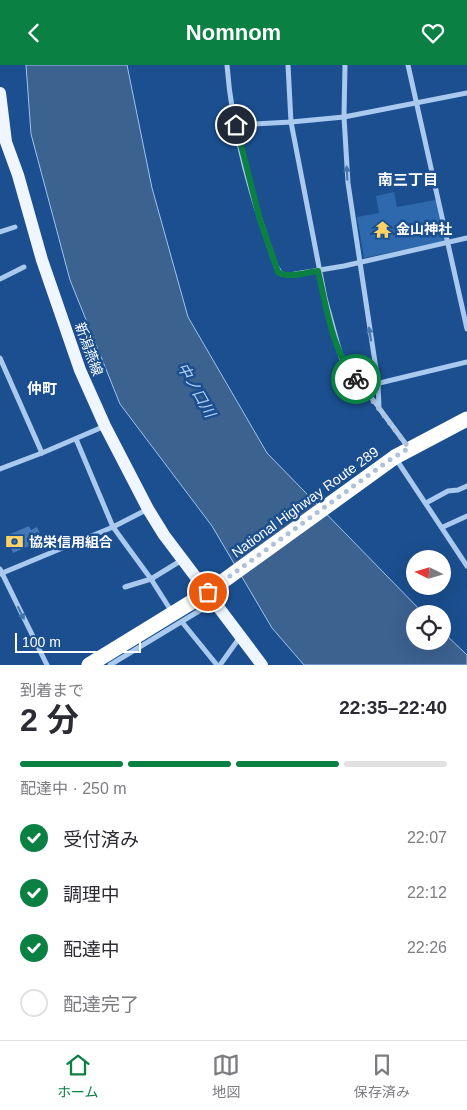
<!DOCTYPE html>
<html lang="ja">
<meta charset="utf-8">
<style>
:root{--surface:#fff;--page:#f7f7f7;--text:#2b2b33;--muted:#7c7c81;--line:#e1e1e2;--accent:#0b8043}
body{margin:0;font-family:Arial,"Noto Sans JP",sans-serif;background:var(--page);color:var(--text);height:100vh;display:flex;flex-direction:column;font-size:19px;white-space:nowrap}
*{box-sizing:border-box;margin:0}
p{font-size:16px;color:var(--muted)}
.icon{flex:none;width:28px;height:28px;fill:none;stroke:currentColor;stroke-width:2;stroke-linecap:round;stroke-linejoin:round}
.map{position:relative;height:600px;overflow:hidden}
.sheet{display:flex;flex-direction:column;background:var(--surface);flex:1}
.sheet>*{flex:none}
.needle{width:32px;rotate:275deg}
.buttons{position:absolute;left:406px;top:485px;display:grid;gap:10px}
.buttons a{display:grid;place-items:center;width:45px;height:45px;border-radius:50%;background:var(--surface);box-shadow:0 5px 20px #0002;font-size:25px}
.scale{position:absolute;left:15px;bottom:12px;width:126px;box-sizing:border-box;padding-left:5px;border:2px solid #fff;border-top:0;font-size:14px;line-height:18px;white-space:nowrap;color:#fff;-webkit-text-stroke:4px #1b4f8f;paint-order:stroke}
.pin{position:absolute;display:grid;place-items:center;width:42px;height:42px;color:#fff;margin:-21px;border:2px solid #fff;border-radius:50%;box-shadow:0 1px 5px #0007}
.courier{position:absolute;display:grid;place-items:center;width:50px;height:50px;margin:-25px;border:4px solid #0b8043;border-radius:50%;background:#fff;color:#222;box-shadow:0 1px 6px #0007}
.head em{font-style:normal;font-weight:700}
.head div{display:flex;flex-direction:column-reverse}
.head{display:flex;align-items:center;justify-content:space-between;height:85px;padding:0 20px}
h1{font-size:32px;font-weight:700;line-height:38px}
.bar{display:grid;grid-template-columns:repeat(4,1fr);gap:8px 5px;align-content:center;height:60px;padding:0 20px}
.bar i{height:6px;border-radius:4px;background:var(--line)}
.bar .active{background:var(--accent)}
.bar p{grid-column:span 4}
ol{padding:0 20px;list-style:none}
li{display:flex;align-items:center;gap:15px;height:55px}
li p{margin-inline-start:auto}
li .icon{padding:5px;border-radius:50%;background:var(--accent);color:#fff;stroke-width:4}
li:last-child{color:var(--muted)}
li i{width:28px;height:28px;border:2px solid var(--line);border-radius:50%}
header{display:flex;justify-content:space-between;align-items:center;height:65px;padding:0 20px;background:var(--accent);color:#fff;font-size:22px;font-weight:700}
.dock{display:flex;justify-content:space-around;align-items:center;height:70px;border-top:1px solid var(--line);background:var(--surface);font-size:14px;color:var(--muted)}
.dock a{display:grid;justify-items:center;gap:2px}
.dock .active{color:var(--accent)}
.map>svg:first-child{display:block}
.green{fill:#2e69ad}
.water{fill:#3c6290;stroke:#9cc4f0}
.building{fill:#4478b7}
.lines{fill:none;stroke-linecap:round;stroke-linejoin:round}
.street{stroke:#a9c9ee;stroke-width:5}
.primary{stroke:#f0f6ff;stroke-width:12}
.highway{stroke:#fff;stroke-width:15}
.oneway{fill:#4674ac}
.done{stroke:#afc1d8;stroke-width:5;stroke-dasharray:0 9}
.route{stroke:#0b8043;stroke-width:6}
.labels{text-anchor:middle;stroke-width:5;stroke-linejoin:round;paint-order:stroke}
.poi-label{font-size:14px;font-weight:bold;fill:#fff;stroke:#1b4f8f;text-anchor:start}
.street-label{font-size:14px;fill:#fff;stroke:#1b4f8f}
.neighbourhood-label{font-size:15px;font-weight:bold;fill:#fff;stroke:#1b4f8f}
.water-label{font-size:15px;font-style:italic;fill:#b5d3f5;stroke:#1b4f8f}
</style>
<header><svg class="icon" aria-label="back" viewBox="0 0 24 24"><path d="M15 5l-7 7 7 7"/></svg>Nomnom<svg class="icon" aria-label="heart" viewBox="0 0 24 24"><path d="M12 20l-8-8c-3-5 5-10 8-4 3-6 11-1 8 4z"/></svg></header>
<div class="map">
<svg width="467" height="600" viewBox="0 0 467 600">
<rect width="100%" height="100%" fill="#1b4f8f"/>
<!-- green -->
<polygon class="green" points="394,127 397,142 436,135 444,176 364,193 357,152 379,148 376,131"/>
<!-- water -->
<polygon class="water" points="26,0 127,0 152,123 188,252 267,388 424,549 415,549 415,576 442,576 443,567 467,590 467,600 304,600 272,563 212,461 120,339 70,215 31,69"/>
<!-- building -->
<polygon class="building" points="29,461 31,465 37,462 43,475 13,488 6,471"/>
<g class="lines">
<!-- street -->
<g class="street">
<path d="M227 0C232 69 253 137 276 201L281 209 289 210 344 201 467 173"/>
<polyline points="288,0 291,57 325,233 342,295 351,308 378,341"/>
<polyline points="345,0 344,52 348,118 378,317 379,343 408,382"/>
<polyline points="408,0 467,264"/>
<polyline points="235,60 291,57 344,52 467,28"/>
<polyline points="0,167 15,162"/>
<polyline points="0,214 24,202"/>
<polyline points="0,293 42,388"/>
<polyline points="363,322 467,297"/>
<polyline points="76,374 113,462 151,514 170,544"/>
<polyline points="396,394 467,501"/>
<polyline points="0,404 42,388 105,361"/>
<polyline points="426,438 448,426 458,425 467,421"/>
<polyline points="443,462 467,451"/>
<polyline points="0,504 47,600"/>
<polyline points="0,509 113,462 148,444"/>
<polyline points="125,522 151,514 182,495"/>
<polyline points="182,557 217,600"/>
<polyline points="110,600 199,546 217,540"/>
<polyline points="220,600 240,572"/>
</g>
<!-- primary -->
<polyline class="primary" points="0,28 6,77 18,110 42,195 80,305 105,361 148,444 164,470 262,600"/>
<!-- highway -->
<polyline class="highway" points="89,600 208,527 395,392 467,354"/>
</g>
<!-- one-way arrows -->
<defs><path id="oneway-solid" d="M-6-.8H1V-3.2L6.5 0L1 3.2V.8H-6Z" transform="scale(1.25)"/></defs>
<g class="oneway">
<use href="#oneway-solid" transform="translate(347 108) rotate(-93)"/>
<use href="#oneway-solid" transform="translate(370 269) rotate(-99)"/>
<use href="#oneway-solid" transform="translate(21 548) rotate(64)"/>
</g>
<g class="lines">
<!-- done -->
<polyline class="done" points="208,527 388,396 409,383 356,314"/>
<!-- route -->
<path class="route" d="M236 60 260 155 278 207C288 214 307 207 318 206 326 240 332 287 356 314"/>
</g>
<!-- icons -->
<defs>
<symbol id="temple-bare" viewBox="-9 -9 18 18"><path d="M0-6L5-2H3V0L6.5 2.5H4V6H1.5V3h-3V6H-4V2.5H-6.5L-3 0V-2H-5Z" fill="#ffd166" stroke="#1b4f8f" stroke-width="2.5" paint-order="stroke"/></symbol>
<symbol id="bank-bare" viewBox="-9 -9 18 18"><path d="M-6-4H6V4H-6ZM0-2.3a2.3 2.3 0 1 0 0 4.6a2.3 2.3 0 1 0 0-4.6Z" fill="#ffd166" stroke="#1b4f8f" stroke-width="2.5" paint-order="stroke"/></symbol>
</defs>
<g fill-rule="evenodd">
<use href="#temple-bare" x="370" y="152" width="25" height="25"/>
<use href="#bank-bare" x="2" y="464" width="25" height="25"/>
</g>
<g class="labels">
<!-- poi labels -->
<g class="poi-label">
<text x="396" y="169">金山神社</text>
<text x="29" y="482">協栄信用組合</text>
</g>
<!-- street labels -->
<g class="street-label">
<text transform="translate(89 284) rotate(70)" y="5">新潟燕線</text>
<text transform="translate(305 437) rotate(-36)" y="5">National Highway Route 289</text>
</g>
<!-- neighbourhood labels -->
<g class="neighbourhood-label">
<text x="408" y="120">南三丁目</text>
<text x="42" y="329">仲町</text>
</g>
<!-- water labels -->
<g class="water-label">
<text transform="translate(196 325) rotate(60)" y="5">中ノ口川</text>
</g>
</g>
</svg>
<div class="buttons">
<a><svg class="needle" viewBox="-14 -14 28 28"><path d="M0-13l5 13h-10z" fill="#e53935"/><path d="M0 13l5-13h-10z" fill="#7c7c81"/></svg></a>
<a><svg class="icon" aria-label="locate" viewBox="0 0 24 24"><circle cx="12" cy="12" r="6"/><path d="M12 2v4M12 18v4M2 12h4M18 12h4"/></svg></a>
</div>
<div class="scale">100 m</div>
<div class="pin" style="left:208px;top:527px;background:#ea580c"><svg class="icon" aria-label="bag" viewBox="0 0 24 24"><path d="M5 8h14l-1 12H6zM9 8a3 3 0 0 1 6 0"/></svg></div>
<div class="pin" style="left:236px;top:60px;background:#1f2937"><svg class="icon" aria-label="home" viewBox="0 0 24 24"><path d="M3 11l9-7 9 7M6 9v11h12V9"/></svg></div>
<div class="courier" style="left:356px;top:314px"><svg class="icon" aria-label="bike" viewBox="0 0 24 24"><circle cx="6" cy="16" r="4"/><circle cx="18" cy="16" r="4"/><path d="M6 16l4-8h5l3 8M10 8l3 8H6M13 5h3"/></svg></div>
</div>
<section class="sheet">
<div class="head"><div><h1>2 分</h1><p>到着まで</p></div><em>22:35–22:40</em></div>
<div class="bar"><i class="active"></i><i class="active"></i><i class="active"></i><i></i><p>配達中 · 250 m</p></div>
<ol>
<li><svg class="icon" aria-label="check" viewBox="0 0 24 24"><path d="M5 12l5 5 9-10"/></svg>受付済み<p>22:07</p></li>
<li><svg class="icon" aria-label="check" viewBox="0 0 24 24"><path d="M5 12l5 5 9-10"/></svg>調理中<p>22:12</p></li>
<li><svg class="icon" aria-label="check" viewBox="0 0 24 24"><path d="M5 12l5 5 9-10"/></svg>配達中<p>22:26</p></li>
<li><i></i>配達完了</li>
</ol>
</section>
<nav class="dock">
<a class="active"><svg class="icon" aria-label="home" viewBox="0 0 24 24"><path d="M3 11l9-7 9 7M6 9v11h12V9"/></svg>ホーム</a>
<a><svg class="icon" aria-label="map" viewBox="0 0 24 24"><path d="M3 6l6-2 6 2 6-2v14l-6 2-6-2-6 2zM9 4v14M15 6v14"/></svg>地図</a>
<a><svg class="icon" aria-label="saved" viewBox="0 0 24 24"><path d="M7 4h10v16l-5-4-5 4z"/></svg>保存済み</a>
</nav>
